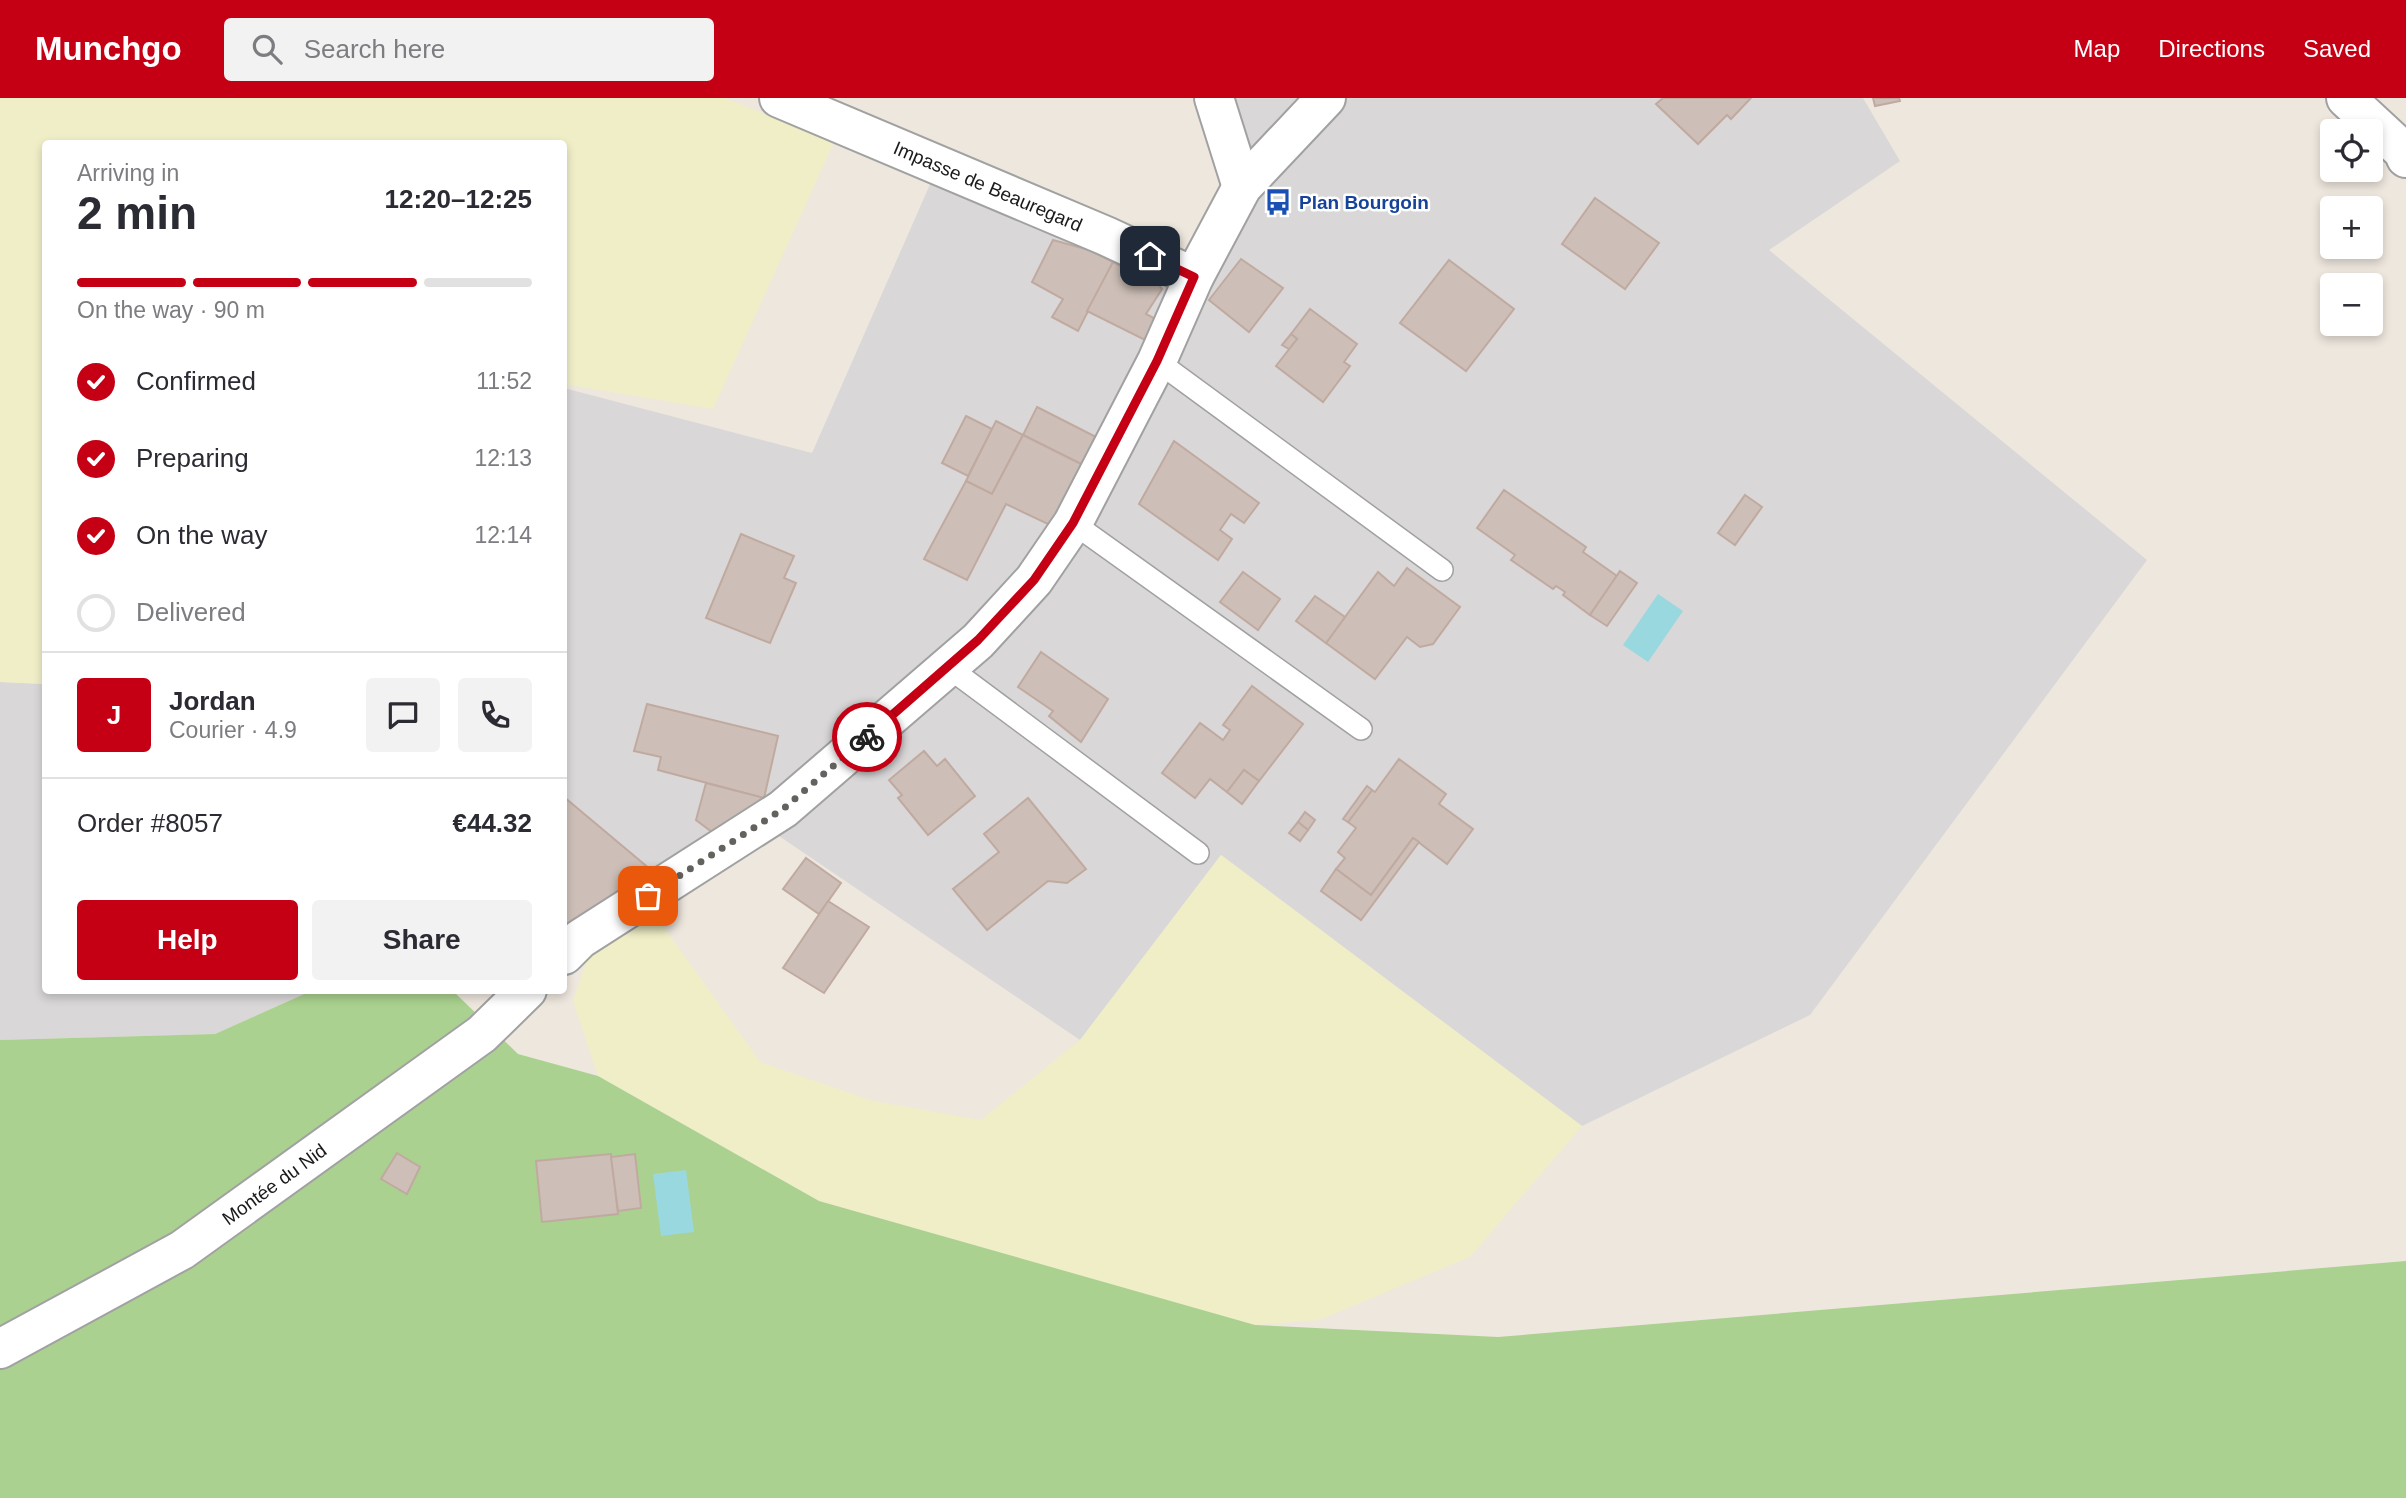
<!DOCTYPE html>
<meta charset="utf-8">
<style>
:root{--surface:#fff;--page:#f2f2f3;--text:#2b2b33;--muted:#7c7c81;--line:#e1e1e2;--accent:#c50015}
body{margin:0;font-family:Helvetica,sans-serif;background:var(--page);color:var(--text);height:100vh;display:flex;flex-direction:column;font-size:26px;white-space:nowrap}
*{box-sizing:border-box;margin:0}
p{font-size:23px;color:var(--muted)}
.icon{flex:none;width:38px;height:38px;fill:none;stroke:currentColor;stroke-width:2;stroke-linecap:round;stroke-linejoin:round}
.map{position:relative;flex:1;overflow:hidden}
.drawer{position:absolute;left:42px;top:42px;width:525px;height:854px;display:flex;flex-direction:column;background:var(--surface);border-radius:7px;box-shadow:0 4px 10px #0003}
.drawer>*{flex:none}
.buttons{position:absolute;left:2320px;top:21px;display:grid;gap:14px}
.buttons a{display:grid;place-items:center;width:63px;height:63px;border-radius:7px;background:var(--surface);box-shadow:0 4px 10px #0003;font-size:35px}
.pin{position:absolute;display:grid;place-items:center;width:60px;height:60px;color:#fff;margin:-30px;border-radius:14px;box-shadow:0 4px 10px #0006}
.courier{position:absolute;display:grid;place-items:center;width:70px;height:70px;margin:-35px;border:5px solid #c50015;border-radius:50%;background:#fff;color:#222;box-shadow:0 2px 9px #0007}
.summary em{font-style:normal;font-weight:700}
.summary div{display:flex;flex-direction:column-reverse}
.summary{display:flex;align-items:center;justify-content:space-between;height:119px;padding:0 35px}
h1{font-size:46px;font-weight:700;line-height:52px}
.bar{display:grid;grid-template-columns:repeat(4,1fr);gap:10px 7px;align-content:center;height:84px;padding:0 35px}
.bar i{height:9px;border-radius:5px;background:var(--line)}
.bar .active{background:var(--accent)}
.bar p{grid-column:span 4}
.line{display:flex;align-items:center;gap:18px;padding:0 35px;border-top:2px solid var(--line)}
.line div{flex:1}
.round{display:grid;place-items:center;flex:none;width:74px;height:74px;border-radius:7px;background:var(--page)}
ol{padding:0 35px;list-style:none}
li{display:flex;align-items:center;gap:21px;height:77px}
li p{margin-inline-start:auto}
li .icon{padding:7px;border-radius:50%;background:var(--accent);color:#fff;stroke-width:4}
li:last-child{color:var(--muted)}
li i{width:38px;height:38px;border:4px solid var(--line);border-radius:50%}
.cta{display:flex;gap:14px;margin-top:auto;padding:14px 35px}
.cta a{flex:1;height:80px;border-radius:7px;background:var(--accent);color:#fff;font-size:28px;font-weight:700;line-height:80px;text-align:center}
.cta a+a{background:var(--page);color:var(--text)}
header{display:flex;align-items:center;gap:42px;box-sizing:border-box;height:98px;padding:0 35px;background:var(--accent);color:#fff}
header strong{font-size:33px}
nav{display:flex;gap:38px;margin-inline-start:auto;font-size:24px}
.search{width:490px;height:63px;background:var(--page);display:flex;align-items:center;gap:18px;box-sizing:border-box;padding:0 24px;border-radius:7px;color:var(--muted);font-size:26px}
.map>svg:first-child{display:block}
.residential{fill:#d9d7d7}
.farmland{fill:#efeec7}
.forest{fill:#aad18f}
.water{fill:#9ad8e0}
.building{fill:#cdbfb7;stroke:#c0aaa0;stroke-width:2}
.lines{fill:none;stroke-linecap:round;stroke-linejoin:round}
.service-casing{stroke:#a1a1a1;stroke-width:24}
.minor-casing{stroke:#a1a1a1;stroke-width:42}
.service{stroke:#fff;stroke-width:21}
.minor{stroke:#fff;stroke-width:38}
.done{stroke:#64625f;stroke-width:7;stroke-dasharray:0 12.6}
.route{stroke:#c50015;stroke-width:9}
.labels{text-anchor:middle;stroke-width:5;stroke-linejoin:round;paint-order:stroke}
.street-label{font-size:19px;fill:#1a1a1a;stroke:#fff}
.transit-label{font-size:19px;font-weight:bold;fill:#164399;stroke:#fff;text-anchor:start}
</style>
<header>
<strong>Munchgo</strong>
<div class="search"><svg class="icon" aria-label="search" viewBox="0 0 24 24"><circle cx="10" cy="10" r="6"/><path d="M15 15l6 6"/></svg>Search here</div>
<nav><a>Map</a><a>Directions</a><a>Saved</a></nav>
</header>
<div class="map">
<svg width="2406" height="1400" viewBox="0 0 2406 1400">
<rect width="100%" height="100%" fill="#eee7de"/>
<!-- residential -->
<g class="residential">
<polygon points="1209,0 1863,0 1900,63 1769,152 2147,462 1810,917 1582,1028 1221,757 1080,942 779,738 564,868 564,290 812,355 935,75 1175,183 1230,85"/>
<polygon points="0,584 45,586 46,892 311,893 215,936 0,942"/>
</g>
<!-- farmland -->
<g class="farmland">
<polygon points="0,0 725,0 834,44 713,311 564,286 564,46 46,46 45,586 0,584"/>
<polygon points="1221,757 1582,1028 1470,1159 1319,1222 1254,1227 819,1103 598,978 573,903 590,853 656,818 760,964 873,1003 981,1022 1080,942"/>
</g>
<!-- forest -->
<polygon class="forest" points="311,893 453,893 518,956 598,978 819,1103 1255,1227 1498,1239 2406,1163 2406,1400 0,1400 0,942 215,936"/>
<!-- water -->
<g class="water">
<polygon points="1658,496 1683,513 1648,564 1623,547"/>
<polygon points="686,1072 694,1134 661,1138 653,1076"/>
</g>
<!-- building -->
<g class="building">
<polygon points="1663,0 1751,0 1731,21 1727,17 1698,46 1656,6"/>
<polygon points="1873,0 1899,0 1900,3 1875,8"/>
<polygon points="1595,100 1659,145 1625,191 1562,146"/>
<polygon points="1053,142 1089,152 1113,164 1078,233 1052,219 1063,201 1032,184"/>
<polygon points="1241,161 1283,190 1249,234 1209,202"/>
<polygon points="1449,162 1514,211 1466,273 1400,225"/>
<polygon points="1113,164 1159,187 1162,191 1146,216 1159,223 1149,244 1087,213"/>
<polygon points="1310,211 1357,246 1344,264 1350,268 1323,304 1276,268 1297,241 1291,236"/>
<polygon points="1291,236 1297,241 1289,251 1282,247"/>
<polygon points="1037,309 1098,340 1083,367 1023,337"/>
<polygon points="966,318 992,331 968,378 942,365"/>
<polygon points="996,323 1023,337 992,396 966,383"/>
<polygon points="1023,337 1083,367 1050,427 1006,406 967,482 924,461 966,383 992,396"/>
<polygon points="1174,343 1259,405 1244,425 1231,416 1220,432 1232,441 1218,462 1139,406"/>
<polygon points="1504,392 1586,449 1583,454 1617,478 1590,517 1563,497 1565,494 1556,488 1553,491 1511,462 1515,457 1477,430"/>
<polygon points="1745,397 1762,409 1735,447 1718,435"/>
<polygon points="741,436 794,458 784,480 796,485 770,545 706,520"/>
<polygon points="1407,470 1460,509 1433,546 1420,549 1407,539 1375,581 1326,545 1378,474 1394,488"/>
<polygon points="1620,473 1637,485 1607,528 1590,517"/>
<polygon points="1243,474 1280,501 1258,532 1220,504"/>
<polygon points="1315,498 1345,519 1326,545 1296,523"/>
<polygon points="1041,554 1108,601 1081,644 1049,618 1053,613 1018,589"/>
<polygon points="1252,588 1303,626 1259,683 1244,672 1227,694 1210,681 1195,700 1162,675 1200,625 1223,642 1230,632 1223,627"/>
<polygon points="647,606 778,638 764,700 658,672 661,659 634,653"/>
<polygon points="924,653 937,668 945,661 975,698 928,737 898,700 902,697 889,682"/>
<polygon points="1399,661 1446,696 1439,706 1473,731 1447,766 1413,740 1371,797 1336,771 1345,760 1338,754 1356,730 1348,724 1372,692 1375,694"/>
<polygon points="1244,672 1259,683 1242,706 1227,694"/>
<polygon points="706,685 764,700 712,734 696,722"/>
<polygon points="1367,688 1372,692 1348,724 1343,721"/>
<polygon points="564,699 651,772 564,828"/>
<polygon points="1028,700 1086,771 1067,785 1048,783 987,832 953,791 999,754 984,736"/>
<polygon points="1305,714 1315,722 1308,732 1298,724"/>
<polygon points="1298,724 1308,732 1300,743 1289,735"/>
<polygon points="1413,740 1419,744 1361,822 1321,793 1336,771 1371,797"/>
<polygon points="806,760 841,785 819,816 783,791"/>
<polygon points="828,803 869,829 824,895 783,870"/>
<polygon points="397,1055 420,1069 407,1096 381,1081"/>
<polygon points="611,1056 618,1116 542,1124 536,1063"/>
<polygon points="635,1056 641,1110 618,1113 611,1059"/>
</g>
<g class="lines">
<defs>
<g id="service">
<polyline points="1157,263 1442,472"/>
<polyline points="1073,425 1361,631"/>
<polyline points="948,569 1198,755"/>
</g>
<g id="minor">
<polyline points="779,0 1106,138 1194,179"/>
<polyline points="1214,0 1242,89"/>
<polyline points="2346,0 2403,53 2406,60"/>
<polyline points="564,857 580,841 783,711 978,543 1034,482 1073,425 1157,263 1194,179 1242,89 1326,0"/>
<polyline points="0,1251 182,1152 482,936 527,892"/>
</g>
</defs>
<!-- service casing -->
<use href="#service" class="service-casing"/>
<!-- minor casing -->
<use href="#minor" class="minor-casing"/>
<!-- service -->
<use href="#service" class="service"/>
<!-- minor -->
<use href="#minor" class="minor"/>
</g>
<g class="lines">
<!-- done -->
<polyline class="done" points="648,798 783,711 867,639"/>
<!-- route -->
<polyline class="route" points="867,639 978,542 1034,482 1073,425 1157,263 1194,179 1150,158"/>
</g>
<!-- icons -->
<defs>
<symbol id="bus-bare" viewBox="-9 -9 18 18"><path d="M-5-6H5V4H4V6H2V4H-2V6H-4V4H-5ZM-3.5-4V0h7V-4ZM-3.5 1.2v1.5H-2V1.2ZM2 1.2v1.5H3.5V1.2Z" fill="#1a4fb4" stroke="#fff" stroke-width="2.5" paint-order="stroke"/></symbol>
</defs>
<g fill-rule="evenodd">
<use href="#bus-bare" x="1259" y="85" width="38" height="38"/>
</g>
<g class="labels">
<!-- street labels -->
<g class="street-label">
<text transform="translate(988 88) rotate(23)" y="7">Impasse de Beauregard</text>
<text transform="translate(274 1086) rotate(-36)" y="7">Montée du Nid</text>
</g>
<!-- transit labels -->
<g class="transit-label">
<text x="1299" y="111">Plan Bourgoin</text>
</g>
</g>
</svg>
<div class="buttons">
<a><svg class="icon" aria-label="locate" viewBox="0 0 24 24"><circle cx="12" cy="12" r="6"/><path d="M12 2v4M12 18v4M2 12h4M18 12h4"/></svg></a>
<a>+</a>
<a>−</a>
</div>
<div class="pin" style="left:648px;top:798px;background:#ea580c"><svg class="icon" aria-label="bag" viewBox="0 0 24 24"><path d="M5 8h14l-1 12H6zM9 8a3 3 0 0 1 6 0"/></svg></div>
<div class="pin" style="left:1150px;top:158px;background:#1f2937"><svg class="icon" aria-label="home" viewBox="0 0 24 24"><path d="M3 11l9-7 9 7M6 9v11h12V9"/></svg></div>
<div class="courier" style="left:867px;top:639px"><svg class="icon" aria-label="bike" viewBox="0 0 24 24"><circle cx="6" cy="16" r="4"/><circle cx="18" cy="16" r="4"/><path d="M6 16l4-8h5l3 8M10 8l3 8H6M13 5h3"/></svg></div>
<section class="drawer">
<div class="summary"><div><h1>2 min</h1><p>Arriving in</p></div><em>12:20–12:25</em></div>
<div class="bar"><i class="active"></i><i class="active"></i><i class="active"></i><i></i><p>On the way · 90 m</p></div>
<ol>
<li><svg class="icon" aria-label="check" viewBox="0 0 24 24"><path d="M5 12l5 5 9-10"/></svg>Confirmed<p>11:52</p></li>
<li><svg class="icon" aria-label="check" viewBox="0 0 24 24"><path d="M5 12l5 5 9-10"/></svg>Preparing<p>12:13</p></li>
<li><svg class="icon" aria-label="check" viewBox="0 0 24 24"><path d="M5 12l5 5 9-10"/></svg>On the way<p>12:14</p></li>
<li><i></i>Delivered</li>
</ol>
<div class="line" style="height:126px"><b class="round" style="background:var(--accent);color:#fff">J</b><div><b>Jordan</b><p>Courier · 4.9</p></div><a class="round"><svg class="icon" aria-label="chat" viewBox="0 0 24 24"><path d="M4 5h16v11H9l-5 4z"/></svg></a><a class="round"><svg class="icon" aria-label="phone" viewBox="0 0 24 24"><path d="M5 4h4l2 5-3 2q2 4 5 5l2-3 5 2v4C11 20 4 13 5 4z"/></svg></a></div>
<div class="line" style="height:91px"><div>Order #8057</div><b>€44.32</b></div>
<div class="cta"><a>Help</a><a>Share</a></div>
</section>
</div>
